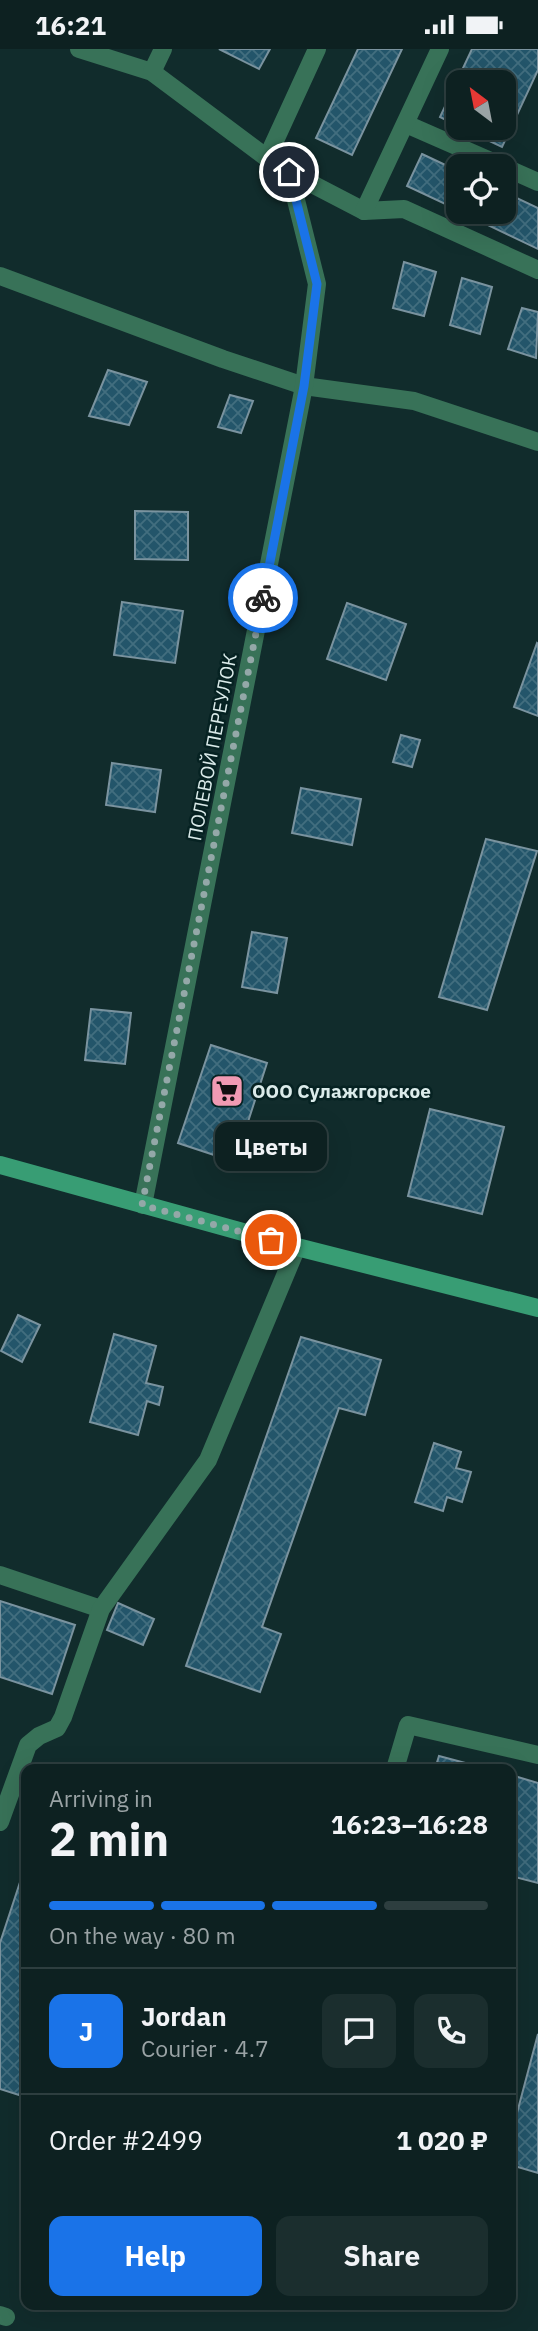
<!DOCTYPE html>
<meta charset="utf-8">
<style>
:root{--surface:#0d2121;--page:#1b2e2e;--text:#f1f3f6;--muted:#9aa3a5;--line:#2d3e3f;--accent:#1a73e8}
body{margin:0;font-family:"IBM Plex Sans",sans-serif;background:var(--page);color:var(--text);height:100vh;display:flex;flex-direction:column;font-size:26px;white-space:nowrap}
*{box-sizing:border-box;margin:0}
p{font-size:23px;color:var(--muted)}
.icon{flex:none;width:38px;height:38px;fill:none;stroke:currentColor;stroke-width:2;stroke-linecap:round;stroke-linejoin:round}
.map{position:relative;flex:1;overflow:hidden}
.drawer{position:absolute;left:21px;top:1715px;width:495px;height:546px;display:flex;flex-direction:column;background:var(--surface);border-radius:14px;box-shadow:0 7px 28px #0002,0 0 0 2px var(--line)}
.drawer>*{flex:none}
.needle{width:46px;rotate:328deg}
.fabs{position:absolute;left:446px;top:21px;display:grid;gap:14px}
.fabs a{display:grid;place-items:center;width:70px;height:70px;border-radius:14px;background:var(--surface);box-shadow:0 7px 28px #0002,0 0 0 2px var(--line);font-size:35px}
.pin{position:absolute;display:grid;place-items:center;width:60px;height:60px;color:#fff;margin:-30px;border:4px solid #fff;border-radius:50%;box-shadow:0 2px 7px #0007}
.courier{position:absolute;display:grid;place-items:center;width:70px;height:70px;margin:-35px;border:5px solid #1a73e8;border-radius:50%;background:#fff;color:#222;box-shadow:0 2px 9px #0007}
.bubble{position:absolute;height:49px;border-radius:14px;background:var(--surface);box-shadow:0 7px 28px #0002,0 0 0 2px var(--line);font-size:23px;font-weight:700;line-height:49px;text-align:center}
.summary em{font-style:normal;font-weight:700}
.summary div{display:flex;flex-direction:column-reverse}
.summary{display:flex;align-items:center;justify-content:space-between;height:119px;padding:0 28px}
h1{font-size:46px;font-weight:700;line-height:52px}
.bar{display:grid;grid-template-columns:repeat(4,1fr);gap:10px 7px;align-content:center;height:84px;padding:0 28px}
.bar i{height:9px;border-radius:5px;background:var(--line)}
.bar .active{background:var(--accent)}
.bar p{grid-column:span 4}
.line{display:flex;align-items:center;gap:18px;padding:0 28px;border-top:2px solid var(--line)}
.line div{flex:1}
.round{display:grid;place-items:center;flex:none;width:74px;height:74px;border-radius:14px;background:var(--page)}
.button{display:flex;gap:14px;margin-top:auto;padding:14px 28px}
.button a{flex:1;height:80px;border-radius:14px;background:var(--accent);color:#fff;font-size:28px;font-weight:700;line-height:80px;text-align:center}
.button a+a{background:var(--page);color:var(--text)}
.status{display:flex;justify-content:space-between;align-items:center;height:49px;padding:0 35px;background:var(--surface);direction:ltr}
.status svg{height:19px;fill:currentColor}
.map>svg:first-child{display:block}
.building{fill:url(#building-cross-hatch);stroke:#7a939f;stroke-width:2}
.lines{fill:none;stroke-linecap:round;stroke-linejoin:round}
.service{stroke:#387258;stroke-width:18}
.minor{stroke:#387258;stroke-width:18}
.secondary{stroke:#389d74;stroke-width:18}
.done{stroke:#94a8a8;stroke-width:7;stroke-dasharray:0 12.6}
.route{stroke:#1a73e8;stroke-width:9}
.labels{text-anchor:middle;stroke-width:5;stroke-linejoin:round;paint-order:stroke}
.street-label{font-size:19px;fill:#dbebea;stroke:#062222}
.poi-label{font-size:19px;font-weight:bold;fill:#dbebea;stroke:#062222;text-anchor:start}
</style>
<div class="status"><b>16:21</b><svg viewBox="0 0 49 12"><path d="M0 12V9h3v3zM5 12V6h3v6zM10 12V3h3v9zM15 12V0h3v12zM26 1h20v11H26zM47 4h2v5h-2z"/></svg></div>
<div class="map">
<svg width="538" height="2282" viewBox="0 0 538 2282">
<defs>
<pattern id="building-cross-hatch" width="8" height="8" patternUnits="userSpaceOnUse" patternTransform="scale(1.75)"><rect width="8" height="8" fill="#23556a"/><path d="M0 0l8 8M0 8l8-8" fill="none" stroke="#426e7f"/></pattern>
</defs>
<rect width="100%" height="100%" fill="#112c2c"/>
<!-- building -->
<g class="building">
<polygon points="219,0 270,0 259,20"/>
<polygon points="358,0 402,0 352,106 316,89"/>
<polygon points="472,0 538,0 538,21 502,98 462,79 504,79 504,33 458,33 458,77 440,68"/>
<polygon points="422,105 458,122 458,161 407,137"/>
<polygon points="504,143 538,159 538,200 461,163 504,163"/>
<polygon points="404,213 436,223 424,267 393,259"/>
<polygon points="462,229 492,238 480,285 450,276"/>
<polygon points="522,259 538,263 536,309 508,300"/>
<polygon points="108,321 147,333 129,376 89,367"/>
<polygon points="230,346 253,352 241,384 218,378"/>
<polygon points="135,462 188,463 188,511 135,510"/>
<polygon points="122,553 183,562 175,614 114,606"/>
<polygon points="347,554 406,575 386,631 327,610"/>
<polygon points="537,594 538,595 538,667 514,658"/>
<polygon points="401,686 420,691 412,718 393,713"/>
<polygon points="112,714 161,721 155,763 106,756"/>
<polygon points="301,739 361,750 352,796 292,784"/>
<polygon points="486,790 537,802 487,961 439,948"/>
<polygon points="252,883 287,889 277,944 242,938"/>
<polygon points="91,960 131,964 125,1015 85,1011"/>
<polygon points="211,996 267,1014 235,1113 178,1094"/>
<polygon points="430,1060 504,1078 482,1165 408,1147"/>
<polygon points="18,1266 40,1276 22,1313 1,1302"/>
<polygon points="114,1285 156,1297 146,1334 163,1338 159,1356 147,1352 138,1386 90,1373"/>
<polygon points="301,1288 381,1311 365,1366 339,1359 262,1578 281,1585 260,1643 186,1617"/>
<polygon points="434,1394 461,1403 456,1419 471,1423 462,1453 447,1448 443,1462 415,1453"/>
<polygon points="0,1552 75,1576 52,1645 0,1628"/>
<polygon points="118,1554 154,1570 143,1596 107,1581"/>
<polygon points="439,1707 488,1720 435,1720"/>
<polygon points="511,1726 538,1734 538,1834 511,1827"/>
<polygon points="26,1815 26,2024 19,2046 0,2040 0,1894"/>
<polygon points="538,1985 538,2124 511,2116 511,2062 517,2064"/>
</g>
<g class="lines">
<!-- service -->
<g class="service">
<polyline points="79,0 152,23 267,109 289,123 364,162 404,160 538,221"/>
<polyline points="152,23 163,0"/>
<polyline points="406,75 502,117"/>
<polyline points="267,109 317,0"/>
<polyline points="504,118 538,133"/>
<polyline points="364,162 440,0"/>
<polyline points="0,227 223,310 304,337 414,352 538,393"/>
<polyline points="0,1526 101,1560"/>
<polyline points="395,1720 408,1676 538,1706"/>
<polyline points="0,1773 28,1696 39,1687 57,1679 63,1668 101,1560 208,1411 297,1198"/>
<polyline points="0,2266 6,2268"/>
</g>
<!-- minor -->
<polyline class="minor" points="143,1156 304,337 317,235 289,123"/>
<!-- secondary -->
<polyline class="secondary" points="0,1116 297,1198 538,1259"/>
</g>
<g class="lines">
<!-- done -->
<polyline class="done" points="263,549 142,1156 271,1191"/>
<!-- route -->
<polyline class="route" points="263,549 304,337 317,235 289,123"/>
</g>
<!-- icons -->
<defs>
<symbol id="supermarket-square" viewBox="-11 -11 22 22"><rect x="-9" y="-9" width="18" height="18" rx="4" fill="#f19ab3" stroke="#062222"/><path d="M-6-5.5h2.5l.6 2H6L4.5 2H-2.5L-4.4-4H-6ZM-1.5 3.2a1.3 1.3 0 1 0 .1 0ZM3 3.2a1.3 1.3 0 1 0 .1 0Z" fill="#111"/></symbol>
</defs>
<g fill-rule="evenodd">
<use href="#supermarket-square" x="208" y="1023" width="38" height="38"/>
</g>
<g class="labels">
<!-- street labels -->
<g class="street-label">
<text transform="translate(212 698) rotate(-79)" y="7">ПОЛЕВОЙ ПЕРЕУЛОК</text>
</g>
<!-- poi labels -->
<g class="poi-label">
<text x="252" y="1049">ООО Сулажгорское</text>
</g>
</g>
</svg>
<div class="fabs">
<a><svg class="needle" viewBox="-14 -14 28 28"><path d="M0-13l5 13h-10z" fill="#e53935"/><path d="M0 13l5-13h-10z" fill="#9aa3a5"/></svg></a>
<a><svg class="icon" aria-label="locate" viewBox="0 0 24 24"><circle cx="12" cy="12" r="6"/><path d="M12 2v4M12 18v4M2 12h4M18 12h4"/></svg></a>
</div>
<div class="pin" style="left:271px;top:1191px;background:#ea580c"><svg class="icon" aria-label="bag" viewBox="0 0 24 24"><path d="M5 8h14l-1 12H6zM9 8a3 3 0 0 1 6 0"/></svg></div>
<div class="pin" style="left:289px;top:123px;background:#1f2937"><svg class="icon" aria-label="home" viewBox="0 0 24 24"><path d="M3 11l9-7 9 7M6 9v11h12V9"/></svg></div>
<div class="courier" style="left:263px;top:549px"><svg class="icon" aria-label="bike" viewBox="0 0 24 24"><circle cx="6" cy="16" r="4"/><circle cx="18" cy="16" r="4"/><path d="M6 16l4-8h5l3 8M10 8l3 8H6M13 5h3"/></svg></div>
<div class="bubble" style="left:215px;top:1073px;width:112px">Цветы</div>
<section class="drawer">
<div class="summary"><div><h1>2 min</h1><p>Arriving in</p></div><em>16:23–16:28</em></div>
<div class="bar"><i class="active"></i><i class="active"></i><i class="active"></i><i></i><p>On the way · 80 m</p></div>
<div class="line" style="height:126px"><b class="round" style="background:var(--accent);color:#fff">J</b><div><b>Jordan</b><p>Courier · 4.7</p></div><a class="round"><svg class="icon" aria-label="chat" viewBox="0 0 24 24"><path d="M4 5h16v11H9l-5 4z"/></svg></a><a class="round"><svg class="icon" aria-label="phone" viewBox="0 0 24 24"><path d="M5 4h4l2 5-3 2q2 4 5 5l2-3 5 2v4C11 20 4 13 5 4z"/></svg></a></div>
<div class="line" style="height:91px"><div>Order #2499</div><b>1 020 ₽</b></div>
<div class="button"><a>Help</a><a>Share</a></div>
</section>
</div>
